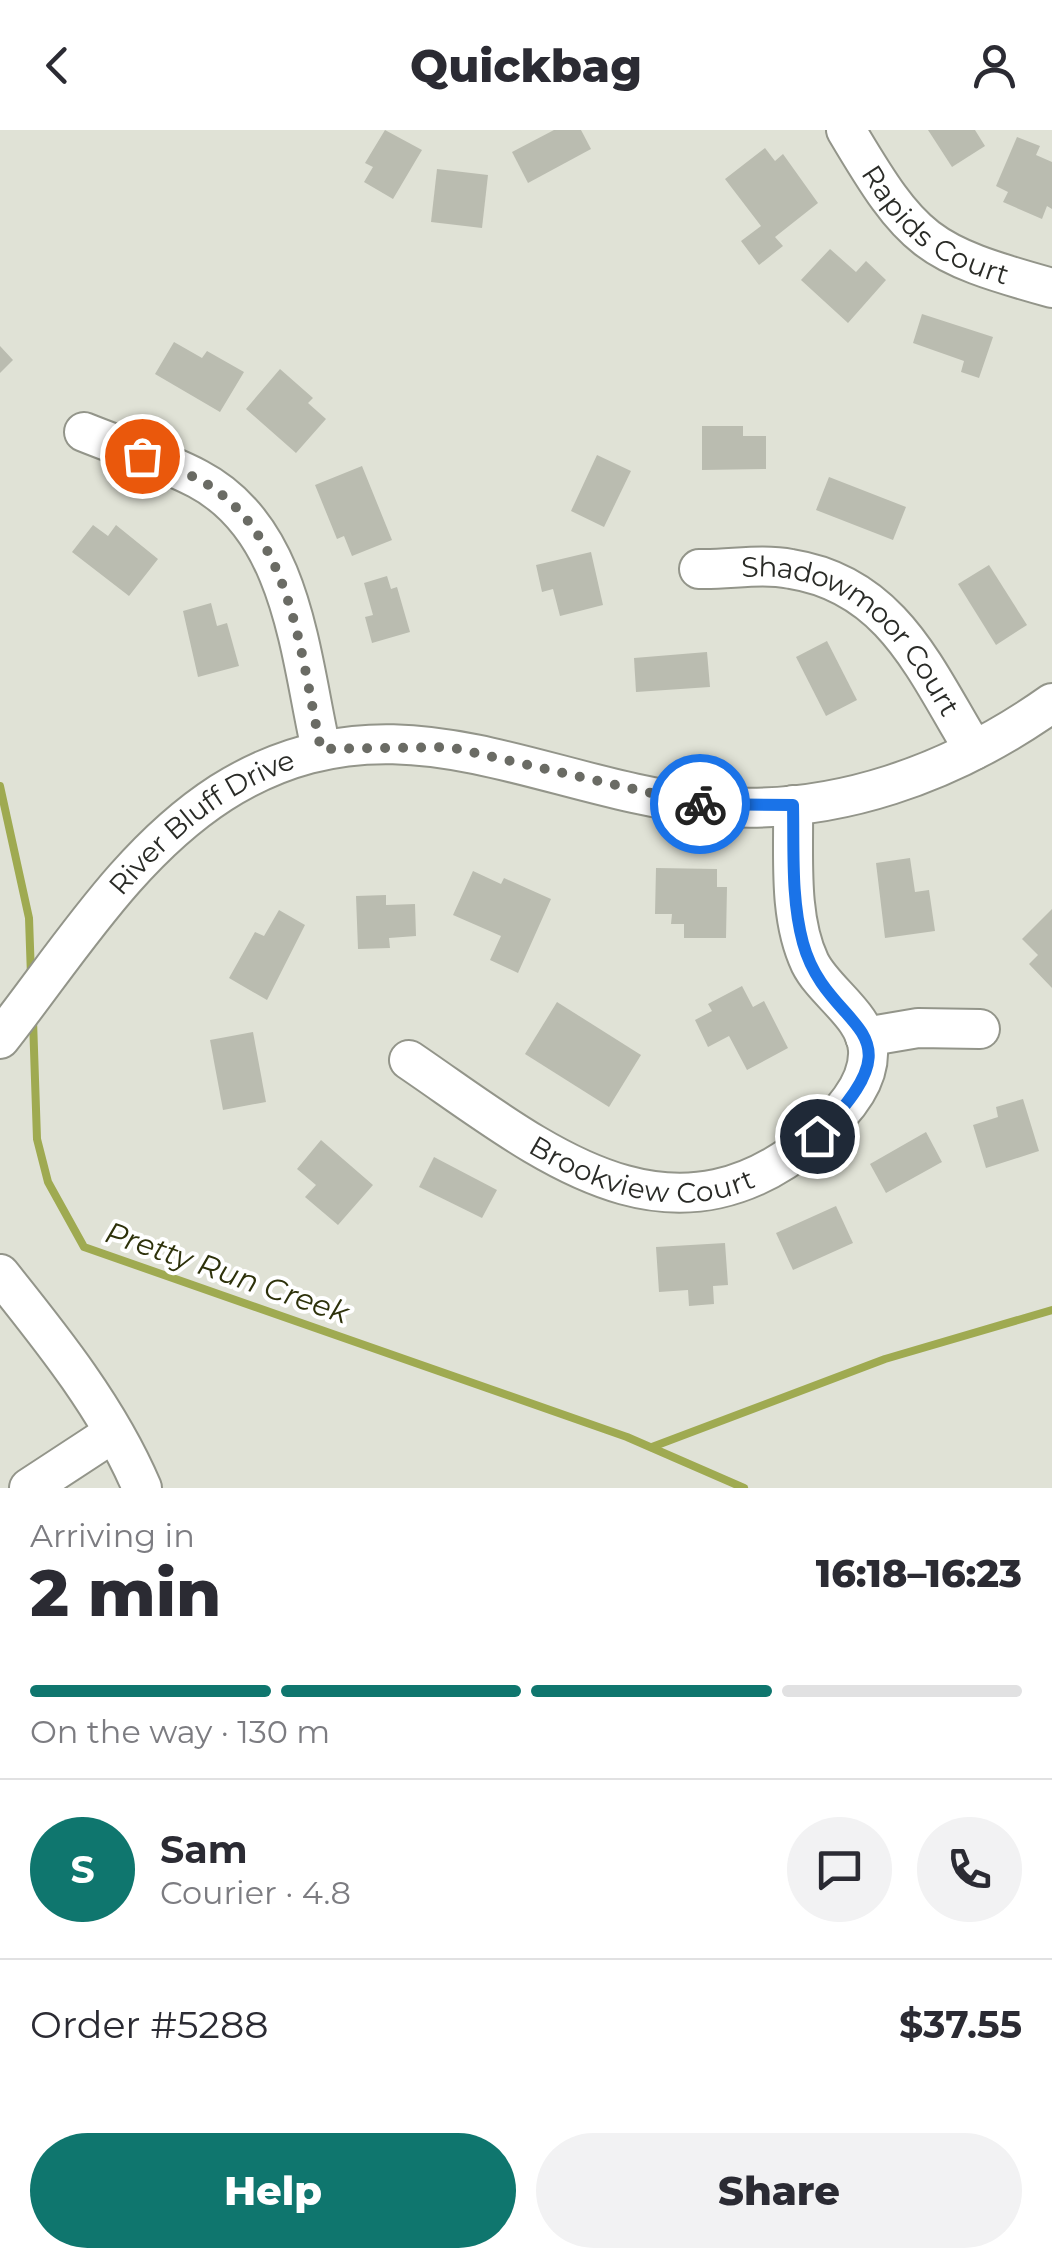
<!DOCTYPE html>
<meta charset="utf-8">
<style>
:root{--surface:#fff;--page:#f2f2f3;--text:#2b2b33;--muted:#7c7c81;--line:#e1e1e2;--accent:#0f766e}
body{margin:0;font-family:Montserrat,sans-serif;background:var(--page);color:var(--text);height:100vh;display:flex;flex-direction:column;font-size:38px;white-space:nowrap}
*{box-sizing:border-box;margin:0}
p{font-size:32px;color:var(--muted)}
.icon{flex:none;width:55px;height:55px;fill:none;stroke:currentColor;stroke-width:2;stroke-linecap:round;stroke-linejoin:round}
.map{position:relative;height:1358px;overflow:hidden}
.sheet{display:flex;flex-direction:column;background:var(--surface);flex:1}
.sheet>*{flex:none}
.pin{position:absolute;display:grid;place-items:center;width:85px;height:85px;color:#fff;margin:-42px;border:5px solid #fff;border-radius:50%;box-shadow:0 2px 10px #0007}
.courier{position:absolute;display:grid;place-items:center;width:100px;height:100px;margin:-50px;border:8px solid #1a73e8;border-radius:50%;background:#fff;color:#222;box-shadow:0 2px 12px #0007}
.overview em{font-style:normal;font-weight:800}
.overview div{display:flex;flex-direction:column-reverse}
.overview{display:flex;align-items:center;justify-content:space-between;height:170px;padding:0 30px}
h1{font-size:65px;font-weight:800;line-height:75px}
.bar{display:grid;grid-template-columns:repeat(4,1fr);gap:15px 10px;align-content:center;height:120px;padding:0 30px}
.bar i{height:12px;border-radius:8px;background:var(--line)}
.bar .active{background:var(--accent)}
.bar p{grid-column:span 4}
.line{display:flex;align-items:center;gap:25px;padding:0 30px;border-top:2px solid var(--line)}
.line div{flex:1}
.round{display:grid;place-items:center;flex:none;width:105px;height:105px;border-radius:52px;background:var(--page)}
.primary-button{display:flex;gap:20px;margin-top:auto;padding:20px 30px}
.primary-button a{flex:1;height:115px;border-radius:60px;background:var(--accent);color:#fff;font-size:40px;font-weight:800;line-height:115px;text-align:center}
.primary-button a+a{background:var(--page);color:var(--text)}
header{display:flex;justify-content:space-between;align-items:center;height:130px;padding:0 30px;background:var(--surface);font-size:45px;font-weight:800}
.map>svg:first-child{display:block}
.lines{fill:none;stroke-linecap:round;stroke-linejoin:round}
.stream{stroke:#9faa51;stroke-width:8}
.building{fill:#babcb0}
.minor-casing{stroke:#93958a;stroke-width:42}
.minor{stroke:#fff;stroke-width:38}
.done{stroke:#6a6b64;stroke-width:10;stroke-dasharray:0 18}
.route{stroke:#1a73e8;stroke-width:12}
.labels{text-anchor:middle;stroke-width:8;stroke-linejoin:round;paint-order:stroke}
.street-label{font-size:28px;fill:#2a2b27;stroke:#fff}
.water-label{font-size:30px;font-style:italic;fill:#2d310a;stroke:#fff}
</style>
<header><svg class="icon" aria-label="back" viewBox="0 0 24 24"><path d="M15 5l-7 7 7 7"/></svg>Quickbag<svg class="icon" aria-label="person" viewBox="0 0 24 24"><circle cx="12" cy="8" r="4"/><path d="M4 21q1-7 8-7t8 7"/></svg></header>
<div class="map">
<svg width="1052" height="1358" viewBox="0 0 1052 1358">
<rect width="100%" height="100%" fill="#e0e2d6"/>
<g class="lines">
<!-- stream -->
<g class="stream">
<polyline points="0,656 29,788 31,846"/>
<polyline points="33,890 37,1009 48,1052 84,1117 627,1307 744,1358"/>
<polyline points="652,1317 885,1229 1052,1180"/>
</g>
</g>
<!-- building -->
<g class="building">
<polygon points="385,0 422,20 393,69 364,52 373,37 365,33"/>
<polygon points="554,0 581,0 591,19 528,53 512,22"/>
<polygon points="928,0 975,0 985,16 952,37"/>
<polygon points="1017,7 1040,16 1036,25 1052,32 1052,79 1047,76 1042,89 1003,72 1008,62 996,56"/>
<polygon points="765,18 775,31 783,24 818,73 775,107 783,116 759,135 741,111 761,96 725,49"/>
<polygon points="437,39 488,45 482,98 431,92"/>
<polygon points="830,119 856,142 866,131 886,150 848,193 801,150"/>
<polygon points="922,184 993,207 979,248 961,242 964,231 913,213"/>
<polygon points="174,212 202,228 207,221 244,242 220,282 155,244"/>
<polygon points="0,216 13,230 0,243"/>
<polygon points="280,239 313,268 308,273 326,289 296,323 246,279"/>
<polygon points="702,296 743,296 743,306 766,306 766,339 702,340"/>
<polygon points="597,325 631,341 604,397 571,381"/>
<polygon points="362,336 392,410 352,426 344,406 337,409 315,355"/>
<polygon points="829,347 906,377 893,410 816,380"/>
<polygon points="93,395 108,406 116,395 158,429 129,466 72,422"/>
<polygon points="591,422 603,475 560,486 553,459 542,462 536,435"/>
<polygon points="989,435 1027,495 996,515 958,454"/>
<polygon points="387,446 391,459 397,457 410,502 372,513 365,487 373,485 364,453"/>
<polygon points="211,473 217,496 227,493 239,536 198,547 183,481"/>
<polygon points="827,511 857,570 826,586 796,527"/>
<polygon points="707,522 710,557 636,562 634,528"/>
<polygon points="910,728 915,762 929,760 935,801 885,808 876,733"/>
<polygon points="656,738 717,739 717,757 727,757 726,808 684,808 684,794 671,794 672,784 655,784"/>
<polygon points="473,741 501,754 504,748 551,769 518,843 490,830 501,806 453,785"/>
<polygon points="386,765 386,775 415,774 416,806 389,808 390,818 358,819 356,766"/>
<polygon points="1052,779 1052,858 1029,834 1038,825 1022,809"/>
<polygon points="279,780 305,795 267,870 229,848 255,802 264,806"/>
<polygon points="742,856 753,877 764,871 788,918 747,940 729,906 708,917 695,890 712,881 708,874"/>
<polygon points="557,872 641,925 609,977 525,924"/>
<polygon points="253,902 266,972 223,980 210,910"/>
<polygon points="1023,969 1039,1021 986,1038 973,995 998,987 996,977"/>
<polygon points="926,1002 942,1032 886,1063 870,1034"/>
<polygon points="321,1010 373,1055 338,1095 305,1067 316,1055 297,1039"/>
<polygon points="434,1027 497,1060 482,1088 419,1057"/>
<polygon points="836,1076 853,1113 793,1140 776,1103"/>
<polygon points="725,1113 728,1155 713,1156 714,1174 689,1176 688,1160 659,1162 656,1117"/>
</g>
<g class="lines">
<defs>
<g id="minor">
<path id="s1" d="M846 0C913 113 926 123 1052 158"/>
<path d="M84 302C121 317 162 330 198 349 293 399 300 526 321 619"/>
<path id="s2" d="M699 439C730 440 760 433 791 439 893 455 926 542 974 620"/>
<polyline points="865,907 918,898 980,899"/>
<path id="s3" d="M0 909C67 824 128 723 221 663 393 554 537 659 712 676 834 687 953 643 1052 573"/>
<path id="s4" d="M409 930C537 1017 667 1133 814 1008 838 988 870 955 868 920 866 885 825 863 810 833 788 787 794 725 793 675"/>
<path d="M0 1144C53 1210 109 1280 142 1358"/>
<polyline points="29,1358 113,1303"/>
</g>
</defs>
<!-- minor casing -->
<use href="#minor" class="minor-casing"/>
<!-- minor -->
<use href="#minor" class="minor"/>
</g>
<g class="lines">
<!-- done -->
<path class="done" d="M142 326C160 334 180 340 198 349 293 400 300 526 321 619L449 617 700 674"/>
<!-- route -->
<path class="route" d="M700 674 793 675C794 720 791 769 803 813 828 905 929 894 817 1006"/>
</g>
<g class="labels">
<!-- street labels -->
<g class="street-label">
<text dy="10" stroke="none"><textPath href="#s1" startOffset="135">Rapids Court</textPath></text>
<text dy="10" stroke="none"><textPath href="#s2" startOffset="180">Shadowmoor Court</textPath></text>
<text dy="10" stroke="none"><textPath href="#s3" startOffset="300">River Bluff Drive</textPath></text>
<text dy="10" stroke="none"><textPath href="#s4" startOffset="265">Brookview Court</textPath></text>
</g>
<!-- water labels -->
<g class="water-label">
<text transform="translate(227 1143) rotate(19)" y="10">Pretty Run Creek</text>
</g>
</g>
</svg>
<div class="pin" style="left:142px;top:326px;background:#ea580c"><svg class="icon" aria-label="bag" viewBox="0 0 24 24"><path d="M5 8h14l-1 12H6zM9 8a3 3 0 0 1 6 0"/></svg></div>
<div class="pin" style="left:817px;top:1006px;background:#1f2937"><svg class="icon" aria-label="home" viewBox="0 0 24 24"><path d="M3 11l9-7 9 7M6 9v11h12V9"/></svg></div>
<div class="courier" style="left:700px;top:674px"><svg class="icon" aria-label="bike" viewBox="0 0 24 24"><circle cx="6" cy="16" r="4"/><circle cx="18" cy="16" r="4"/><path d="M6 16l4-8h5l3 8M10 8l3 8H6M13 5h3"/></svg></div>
</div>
<section class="sheet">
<div class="overview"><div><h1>2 min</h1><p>Arriving in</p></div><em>16:18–16:23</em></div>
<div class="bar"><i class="active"></i><i class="active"></i><i class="active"></i><i></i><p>On the way · 130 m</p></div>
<div class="line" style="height:180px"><b class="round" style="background:var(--accent);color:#fff">S</b><div><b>Sam</b><p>Courier · 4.8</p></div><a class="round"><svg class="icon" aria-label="chat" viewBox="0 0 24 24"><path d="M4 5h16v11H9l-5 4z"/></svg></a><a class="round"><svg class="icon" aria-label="phone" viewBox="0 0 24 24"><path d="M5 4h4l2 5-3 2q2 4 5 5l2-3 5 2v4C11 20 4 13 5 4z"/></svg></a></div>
<div class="line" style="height:130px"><div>Order #5288</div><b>$37.55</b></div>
<div class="primary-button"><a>Help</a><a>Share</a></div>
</section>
